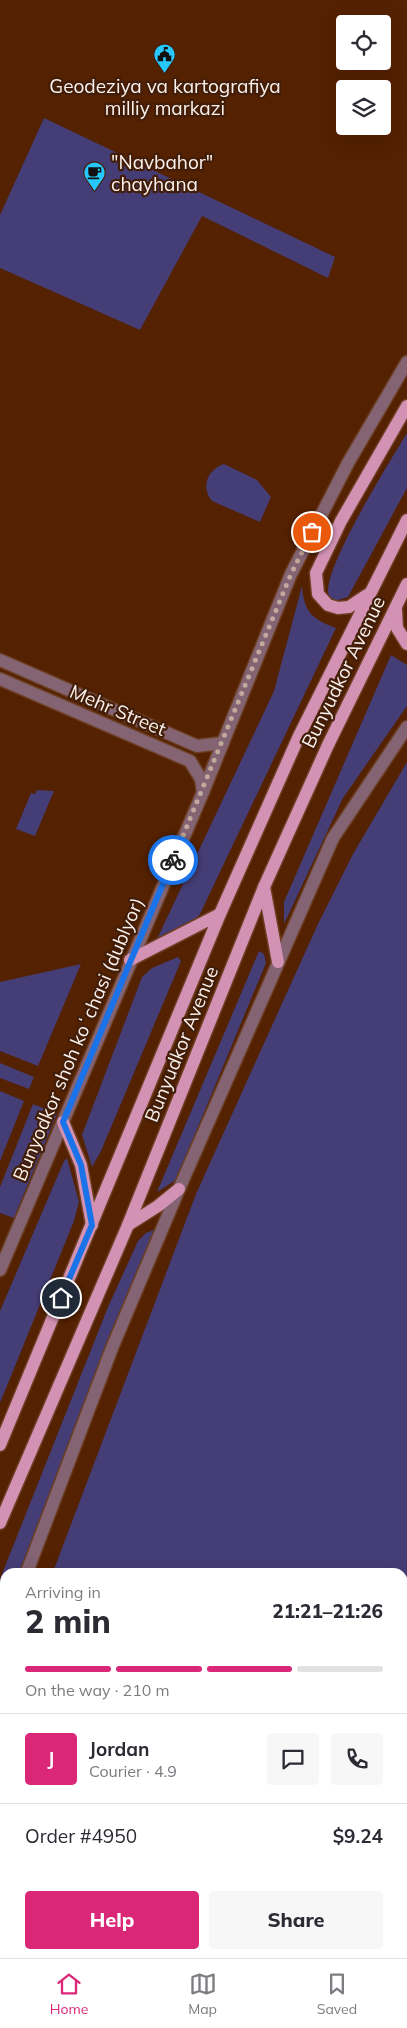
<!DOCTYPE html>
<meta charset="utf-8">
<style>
:root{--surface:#fff;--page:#f7f7f7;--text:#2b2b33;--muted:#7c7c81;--line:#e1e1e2;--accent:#db2777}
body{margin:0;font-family:Mulish,sans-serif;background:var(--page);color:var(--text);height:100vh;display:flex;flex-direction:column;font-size:19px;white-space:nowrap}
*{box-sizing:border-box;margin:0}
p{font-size:16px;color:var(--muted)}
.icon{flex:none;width:28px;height:28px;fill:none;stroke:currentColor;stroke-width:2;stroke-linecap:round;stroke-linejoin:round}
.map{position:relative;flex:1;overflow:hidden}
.sheet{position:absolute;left:0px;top:1568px;width:408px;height:391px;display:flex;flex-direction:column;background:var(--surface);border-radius:15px 15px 0 0;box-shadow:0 5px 20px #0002}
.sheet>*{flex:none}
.controls{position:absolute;left:336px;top:15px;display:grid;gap:10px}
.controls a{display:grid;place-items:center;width:55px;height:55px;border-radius:5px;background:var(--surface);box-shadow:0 5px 20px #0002;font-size:25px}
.pin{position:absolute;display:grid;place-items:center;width:42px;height:42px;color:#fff;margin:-21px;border:2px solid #fff;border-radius:50%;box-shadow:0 1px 5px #0007}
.courier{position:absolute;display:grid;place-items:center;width:50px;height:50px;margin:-25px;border:4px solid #1a73e8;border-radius:50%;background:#fff;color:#222;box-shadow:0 1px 6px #0007}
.headline em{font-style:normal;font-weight:800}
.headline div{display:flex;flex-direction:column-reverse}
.headline{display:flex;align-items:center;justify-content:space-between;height:85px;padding:0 25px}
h1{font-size:32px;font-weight:800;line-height:38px}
.bar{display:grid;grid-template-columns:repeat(4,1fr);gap:8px 5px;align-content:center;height:60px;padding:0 25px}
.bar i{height:6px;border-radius:4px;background:var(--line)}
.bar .current{background:var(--accent)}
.bar p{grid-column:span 4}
.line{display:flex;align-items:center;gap:12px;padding:0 25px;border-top:1px solid var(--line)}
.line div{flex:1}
.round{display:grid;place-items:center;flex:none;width:52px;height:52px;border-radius:5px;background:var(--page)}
.action{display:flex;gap:10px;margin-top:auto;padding:10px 25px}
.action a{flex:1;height:58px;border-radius:5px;background:var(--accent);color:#fff;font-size:20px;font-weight:800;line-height:58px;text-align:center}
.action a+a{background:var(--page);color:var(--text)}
.tab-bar{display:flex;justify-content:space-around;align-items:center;height:70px;border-top:1px solid var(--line);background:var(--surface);font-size:14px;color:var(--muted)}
.tab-bar a{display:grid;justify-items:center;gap:2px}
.tab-bar .current{color:var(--accent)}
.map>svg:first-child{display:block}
.green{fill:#453d75}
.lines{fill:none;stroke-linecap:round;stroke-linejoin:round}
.minor-casing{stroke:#6b3e22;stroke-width:15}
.tertiary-casing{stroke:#6b3e22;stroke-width:15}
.primary-casing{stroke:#6b3e22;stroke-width:15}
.minor{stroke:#846373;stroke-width:12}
.tertiary{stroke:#846373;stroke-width:12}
.primary{stroke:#d391b3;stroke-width:12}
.done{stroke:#c1a99b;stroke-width:5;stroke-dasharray:0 9}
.route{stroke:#1a73e8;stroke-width:6}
.labels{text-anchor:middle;stroke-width:4.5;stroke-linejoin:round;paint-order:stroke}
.poi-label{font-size:19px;fill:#fbf2ee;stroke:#421d08}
.street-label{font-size:19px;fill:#fbf2ee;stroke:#421d08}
</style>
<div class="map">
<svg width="407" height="1958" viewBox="0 0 407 1958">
<rect width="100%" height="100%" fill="#542101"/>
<!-- green -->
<g class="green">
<polygon points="44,118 335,257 328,278 202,216 140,330 0,268 0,215"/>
<path d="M407 433V488L348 597 335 601 329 596C319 574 392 458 407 433Z"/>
<path d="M224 464 257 480 271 497 260 522 212 501C200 487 208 469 224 464Z"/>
<path d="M302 586C304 612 312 619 336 628L200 914C190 928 174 935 157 939L274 691Z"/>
<polygon points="391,655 407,665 407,706 343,798 284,924 284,902"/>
<polygon points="407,762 407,1905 402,1902 402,1572 53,1572 196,1194 317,926 353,854"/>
<polygon points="37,790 54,791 35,836 16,829 31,793 35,794"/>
<polygon points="259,951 264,954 266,963 176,1180 157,1192"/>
<polygon points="178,957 181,961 101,1151 92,1167 82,1135 142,977 152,968"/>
<polygon points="81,964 38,1066 0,1051 0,982"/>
<polygon points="0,1063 34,1077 29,1089 0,1078"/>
<polygon points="0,1091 24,1101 0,1161"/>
<polygon points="33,1104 57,1114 14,1218 0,1213 0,1187"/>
<polygon points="67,1158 79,1202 74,1221 0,1403 0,1311 64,1161"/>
<polygon points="156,1229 120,1313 23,1572 5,1572 5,1620 0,1633 0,1579 108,1307 138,1241 146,1233"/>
<polygon points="5,1831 5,1954 54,1954 52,1958 0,1957 0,1850"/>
</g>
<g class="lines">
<defs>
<g id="minor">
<polyline points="0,660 197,746 223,743"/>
<polyline points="0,679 190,761 201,779 203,792"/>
</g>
<g id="tertiary">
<polyline points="0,1270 203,792 291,574 348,463 407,362"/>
<polyline points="27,1572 112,1348 179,1189 333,838 407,727"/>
<polyline points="0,1643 5,1630"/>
</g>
<g id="primary">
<polyline points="367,595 349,607 338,608 328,605 318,594 316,573 341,521 407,406"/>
<polyline points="396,610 397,628 407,644"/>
<polyline points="264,887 278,962"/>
<polyline points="130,960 220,914"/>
<polyline points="63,1122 81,1165 92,1225"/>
<polyline points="128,1225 158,1206 179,1189"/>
<polyline points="0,1445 220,914 299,736 407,520"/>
<polyline points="0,1523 128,1225 264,887 328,745 407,584"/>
</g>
</defs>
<!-- minor casing -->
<use href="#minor" class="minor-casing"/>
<!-- tertiary casing -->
<use href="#tertiary" class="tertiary-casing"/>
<!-- primary casing -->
<use href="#primary" class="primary-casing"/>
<!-- minor -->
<use href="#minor" class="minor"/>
<!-- tertiary -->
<use href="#tertiary" class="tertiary"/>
<!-- primary -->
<use href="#primary" class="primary"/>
</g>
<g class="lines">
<!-- done -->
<polyline class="done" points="173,860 291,574 312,532"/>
<!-- route -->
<polyline class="route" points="61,1298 92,1225 81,1165 63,1122 173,860"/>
</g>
<!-- icons -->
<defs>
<symbol id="civic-pin" viewBox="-11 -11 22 30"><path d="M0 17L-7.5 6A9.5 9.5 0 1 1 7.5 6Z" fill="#27c8ff" stroke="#421d08"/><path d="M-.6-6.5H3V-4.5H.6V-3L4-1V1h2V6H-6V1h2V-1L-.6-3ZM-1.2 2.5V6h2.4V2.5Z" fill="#111"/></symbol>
<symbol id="cafe-pin" viewBox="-11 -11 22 30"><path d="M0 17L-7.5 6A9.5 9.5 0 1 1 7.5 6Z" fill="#27c8ff" stroke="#421d08"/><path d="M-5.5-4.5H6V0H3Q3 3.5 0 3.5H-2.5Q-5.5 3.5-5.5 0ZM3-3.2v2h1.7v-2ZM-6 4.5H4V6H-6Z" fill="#111"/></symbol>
</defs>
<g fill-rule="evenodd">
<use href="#civic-pin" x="152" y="42" width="25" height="34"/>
<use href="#cafe-pin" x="82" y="160" width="25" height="34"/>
</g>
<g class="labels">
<!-- poi labels -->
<g class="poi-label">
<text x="165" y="93">Geodeziya va kartografiya<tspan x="165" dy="22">milliy markazi</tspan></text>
<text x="111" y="169" text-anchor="start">"Navbahor"<tspan x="111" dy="22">chayhana</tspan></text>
</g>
<!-- street labels -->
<g class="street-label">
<text transform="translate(343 672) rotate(-64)" y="7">Bunyudkor Avenue</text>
<text transform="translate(118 710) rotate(23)" y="7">Mehr Street</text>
<text transform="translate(78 1039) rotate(-67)" y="7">Bunyodkor shoh koʻchasi (dublyor)</text>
<text transform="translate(181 1044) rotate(-68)" y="7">Bunyudkor Avenue</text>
</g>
</g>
</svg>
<div class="controls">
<a><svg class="icon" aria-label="locate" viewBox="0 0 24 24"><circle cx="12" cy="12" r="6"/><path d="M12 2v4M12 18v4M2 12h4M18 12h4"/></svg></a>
<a><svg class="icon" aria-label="layers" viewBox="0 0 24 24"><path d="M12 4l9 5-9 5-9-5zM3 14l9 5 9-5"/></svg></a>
</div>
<div class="pin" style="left:312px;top:532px;background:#ea580c"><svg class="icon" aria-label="bag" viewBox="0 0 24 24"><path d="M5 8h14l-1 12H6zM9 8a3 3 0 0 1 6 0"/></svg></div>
<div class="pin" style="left:61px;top:1298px;background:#1f2937"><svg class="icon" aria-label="home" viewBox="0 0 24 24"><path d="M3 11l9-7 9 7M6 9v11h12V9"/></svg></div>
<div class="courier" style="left:173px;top:860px"><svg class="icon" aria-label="bike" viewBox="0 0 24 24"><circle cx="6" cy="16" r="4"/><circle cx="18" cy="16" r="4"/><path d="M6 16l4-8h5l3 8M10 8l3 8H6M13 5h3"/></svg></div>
<section class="sheet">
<div class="headline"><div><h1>2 min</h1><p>Arriving in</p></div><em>21:21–21:26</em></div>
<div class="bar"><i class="current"></i><i class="current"></i><i class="current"></i><i></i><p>On the way · 210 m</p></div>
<div class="line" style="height:90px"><b class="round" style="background:var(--accent);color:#fff">J</b><div><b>Jordan</b><p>Courier · 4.9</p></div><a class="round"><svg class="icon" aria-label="chat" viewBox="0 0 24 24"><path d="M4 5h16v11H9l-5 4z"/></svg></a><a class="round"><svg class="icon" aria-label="phone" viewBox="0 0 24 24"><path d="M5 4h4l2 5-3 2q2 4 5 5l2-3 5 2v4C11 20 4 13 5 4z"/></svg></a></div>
<div class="line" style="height:65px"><div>Order #4950</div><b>$9.24</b></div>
<div class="action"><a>Help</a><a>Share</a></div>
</section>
</div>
<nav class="tab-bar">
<a class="current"><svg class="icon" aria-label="home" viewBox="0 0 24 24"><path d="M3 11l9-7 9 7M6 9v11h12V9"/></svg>Home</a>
<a><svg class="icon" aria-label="map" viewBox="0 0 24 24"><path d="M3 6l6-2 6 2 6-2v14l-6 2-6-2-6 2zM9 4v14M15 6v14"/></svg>Map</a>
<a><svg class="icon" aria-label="saved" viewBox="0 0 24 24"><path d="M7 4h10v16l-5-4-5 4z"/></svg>Saved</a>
</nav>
